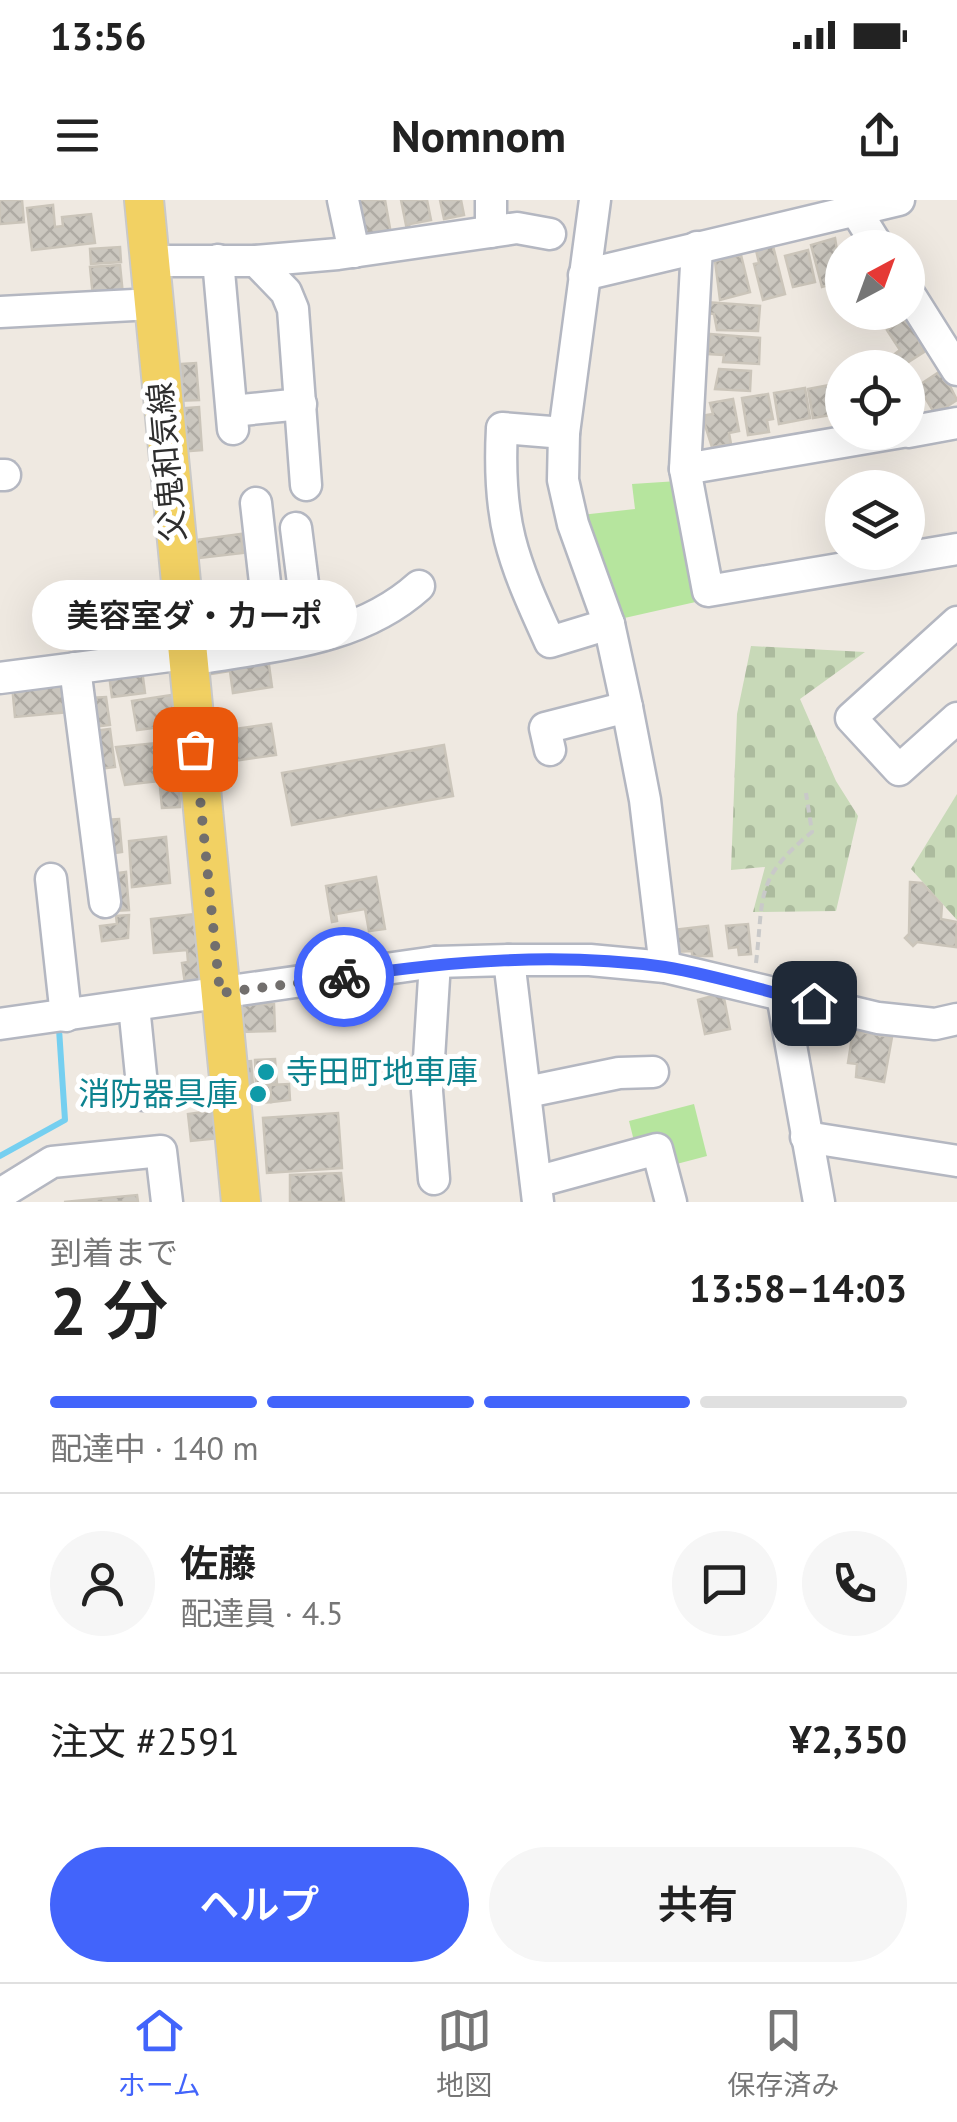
<!DOCTYPE html>
<html lang="ja">
<meta charset="utf-8">
<style>
:root{--surface:#fff;--page:#f6f6f6;--text:#222;--muted:#767676;--line:#e0e0e0;--accent:#4264fb}
body{margin:0;font-family:"PT Sans","Noto Sans JP",sans-serif;background:var(--page);color:var(--text);height:100vh;display:flex;flex-direction:column;font-size:38px;white-space:nowrap}
*{box-sizing:border-box;margin:0}
p{font-size:32px;color:var(--muted)}
.icon{flex:none;width:55px;height:55px;fill:none;stroke:currentColor;stroke-width:2;stroke-linecap:round;stroke-linejoin:round}
.map{position:relative;height:1002px;overflow:hidden}
.side{display:flex;flex-direction:column;background:var(--surface);flex:1}
.side>*{flex:none}
.needle{width:65px;rotate:41deg}
.controls{position:absolute;left:825px;top:30px;display:grid;gap:20px}
.controls a{display:grid;place-items:center;width:100px;height:100px;border-radius:50%;background:var(--surface);box-shadow:0 10px 40px #0002;font-size:50px}
.pin{position:absolute;display:grid;place-items:center;width:85px;height:85px;color:#fff;margin:-42px;border-radius:20px;box-shadow:0 5px 15px #0006}
.courier{position:absolute;display:grid;place-items:center;width:100px;height:100px;margin:-50px;border:8px solid #4264fb;border-radius:50%;background:#fff;color:#222;box-shadow:0 2px 12px #0007}
.bubble{position:absolute;height:70px;border-radius:35px;background:var(--surface);box-shadow:0 10px 40px #0002;font-size:32px;font-weight:600;line-height:70px;text-align:center}
.overview em{font-style:normal;font-weight:600}
.overview div{display:flex;flex-direction:column-reverse}
.overview{display:flex;align-items:center;justify-content:space-between;height:170px;padding:0 50px}
h1{font-size:65px;font-weight:600;line-height:75px}
.bar{display:grid;grid-template-columns:repeat(4,1fr);gap:15px 10px;align-content:center;height:120px;padding:0 50px}
.bar i{height:12px;border-radius:8px;background:var(--line)}
.bar .selected{background:var(--accent)}
.bar p{grid-column:span 4}
.line{display:flex;align-items:center;gap:25px;padding:0 50px;border-top:2px solid var(--line)}
.line div{flex:1}
.round{display:grid;place-items:center;flex:none;width:105px;height:105px;border-radius:52px;background:var(--page)}
.cta{display:flex;gap:20px;margin-top:auto;padding:20px 50px}
.cta a{flex:1;height:115px;border-radius:60px;background:var(--accent);color:#fff;font-size:40px;font-weight:600;line-height:115px;text-align:center}
.cta a+a{background:var(--page);color:var(--text)}
.status{display:flex;justify-content:space-between;align-items:center;height:70px;padding:0 50px;background:var(--surface);direction:ltr}
.status svg{height:28px;fill:currentColor}
header{display:flex;justify-content:space-between;align-items:center;height:130px;padding:0 50px;background:var(--surface);font-size:45px;font-weight:600}
.menu{display:flex;justify-content:space-around;align-items:center;height:140px;border-top:2px solid var(--line);background:var(--surface);font-size:28px;color:var(--muted)}
.menu a{display:grid;justify-items:center;gap:5px}
.menu .selected{color:var(--accent)}
.map>svg:first-child{display:block}
.cemetery{fill:url(#cemetery-stones)}
.park{fill:#b6e59e}
.lines{fill:none;stroke-linecap:round;stroke-linejoin:round}
.stream{stroke:#75cff0;stroke-width:6}
.building{fill:url(#building-cross-hatch);stroke:#cbc5ba;stroke-width:2.5}
.minor-casing{stroke:#b4b7c1;stroke-width:35}
.major-casing{stroke:#c9c9c9;stroke-width:42}
.path{stroke:#c9c9c9;stroke-width:4;stroke-dasharray:8 5;stroke-linecap:butt}
.minor{stroke:#fff;stroke-width:30}
.major{stroke:#f2d163;stroke-width:38}
.done{stroke:#726f6d;stroke-width:10;stroke-dasharray:0 18}
.route{stroke:#4264fb;stroke-width:12}
.culture-dot{fill:#0f9aa8;stroke:#fff;stroke-width:4}
.labels{text-anchor:middle;stroke-width:10;stroke-linejoin:round;paint-order:stroke}
.street-label{font-size:32px;fill:#2e2e2e;stroke:#fff}
.culture-label{font-size:32px;fill:#0d838f;stroke:#fff;text-anchor:start}
</style>
<div class="status"><b>13:56</b><svg viewBox="0 0 49 12"><path d="M0 12V9h3v3zM5 12V6h3v6zM10 12V3h3v9zM15 12V0h3v12zM26 1h20v11H26zM47 4h2v5h-2z"/></svg></div>
<header><svg class="icon" aria-label="menu" viewBox="0 0 24 24"><path d="M4 6h16M4 12h16M4 18h16"/></svg>Nomnom<svg class="icon" aria-label="share" viewBox="0 0 24 24"><path d="M12 15V3M7 8l5-5 5 5M5 13v7h14v-7"/></svg></header>
<div class="map">
<svg width="957" height="1002" viewBox="0 0 957 1002">
<defs>
<pattern id="cemetery-stones" width="16" height="16" patternUnits="userSpaceOnUse" patternTransform="scale(2.5)"><rect width="16" height="16" fill="#c8d9b8"/><path d="M2 7V4a2 2 0 0 1 4 0v3zM10 15v-3a2 2 0 0 1 4 0v3z" fill="#acbb9e"/></pattern>
<pattern id="building-cross-hatch" width="8" height="8" patternUnits="userSpaceOnUse" patternTransform="scale(2.5)"><rect width="8" height="8" fill="#cbc7bf"/><path d="M0 0l8 8M0 8l8-8" fill="none" stroke="#afaba4"/></pattern>
</defs>
<rect width="100%" height="100%" fill="#efe9e1"/>
<!-- cemetery -->
<g class="cemetery">
<polygon points="751,446 865,452 800,499 836,581 858,616 836,711 753,712 765,667 731,670 737,514"/>
<polygon points="957,594 957,720 911,669"/>
</g>
<!-- park -->
<g class="park">
<polygon points="678,281 700,401 620,419 581,315 635,309 632,284"/>
<polygon points="694,904 707,956 669,966 635,945 629,921"/>
</g>
<g class="lines">
<!-- stream -->
<polyline class="stream" points="0,956 65,920 59,829"/>
</g>
<!-- building -->
<g class="building">
<polygon points="0,0 22,0 24,22 0,24"/>
<polygon points="354,0 385,0 391,34 361,35"/>
<polygon points="401,0 427,0 431,20 410,24 407,30"/>
<polygon points="440,0 461,0 464,15 444,19"/>
<polygon points="53,5 55,27 63,26 62,17 91,14 95,43 32,50 27,8"/>
<polygon points="835,38 842,81 822,87 811,45"/>
<polygon points="773,46 785,94 763,100 754,64 759,63 756,50"/>
<polygon points="120,47 121,62 91,64 90,49"/>
<polygon points="808,50 815,82 793,87 785,56"/>
<polygon points="741,55 750,92 720,100 715,61"/>
<polygon points="120,65 123,95 93,97 90,67"/>
<polygon points="705,102 760,106 758,131 717,130 714,114 705,113"/>
<polygon points="907,117 924,152 899,168 892,156 900,150 887,130"/>
<polygon points="710,134 760,138 759,164 723,162 724,155 708,154"/>
<polygon points="196,163 199,200 174,201 173,182 183,182 182,164"/>
<polygon points="910,167 917,200 908,202 907,168"/>
<polygon points="719,169 751,171 750,191 715,189"/>
<polygon points="942,170 957,200 935,214 918,186"/>
<polygon points="840,183 842,213 813,218 808,189"/>
<polygon points="805,188 810,218 779,224 774,193"/>
<polygon points="768,194 773,219 767,220 769,232 748,235 742,198"/>
<polygon points="733,199 739,231 729,233 731,244 712,247 704,222 706,215 713,214 710,203"/>
<polygon points="199,207 202,250 178,252 175,209"/>
<polygon points="241,334 243,353 198,358 196,340"/>
<polygon points="232,404 235,438 202,440 195,407"/>
<polygon points="268,458 272,487 233,493 230,471 204,475 201,461"/>
<polygon points="142,470 145,493 112,497 109,474"/>
<polygon points="66,480 69,512 15,517 12,485"/>
<polygon points="172,495 178,538 169,539 168,526 137,530 132,501"/>
<polygon points="106,497 110,525 92,527 89,498"/>
<polygon points="271,524 276,555 226,562 221,531"/>
<polygon points="110,529 115,567 98,569 93,531"/>
<polygon points="156,543 160,581 125,585 116,547"/>
<polygon points="444,545 453,596 292,625 282,573"/>
<polygon points="179,585 180,607 162,608 160,587"/>
<polygon points="119,619 122,652 108,654 104,620"/>
<polygon points="166,637 170,683 132,687 129,641"/>
<polygon points="126,672 129,710 113,711 110,674"/>
<polygon points="376,677 385,729 369,731 365,709 336,714 337,721 332,722 326,686"/>
<polygon points="910,682 922,683 942,705 941,719 957,722 956,747 917,742 913,746 905,738 909,734"/>
<polygon points="196,714 204,788 186,790 182,763 188,762 187,750 154,753 151,719"/>
<polygon points="129,715 128,738 102,741 100,726 117,724 116,716"/>
<polygon points="748,724 751,754 739,755 738,747 729,748 726,726"/>
<polygon points="708,726 712,756 692,756 692,751 674,752 672,730"/>
<polygon points="723,793 730,829 705,834 698,800"/>
<polygon points="274,804 275,831 240,832 239,805"/>
<polygon points="853,831 892,837 884,882 856,877 857,864 848,863"/>
<polygon points="275,859 277,884 256,885 255,860"/>
<polygon points="251,861 253,885 246,886 239,862"/>
<polygon points="289,884 290,900 271,902 270,885"/>
<polygon points="270,885 271,902 247,904 245,887"/>
<polygon points="218,910 221,938 191,941 188,914"/>
<polygon points="338,913 342,968 267,973 263,918"/>
<polygon points="341,973 344,1002 290,1002 290,975"/>
<polygon points="137,995 138,1002 64,1002"/>
</g>
<g class="lines">
<defs>
<g id="minor">
<polyline points="343,0 354,52"/>
<polyline points="491,0 491,32"/>
<polyline points="595,0 564,233 563,280 573,324 609,424 627,507 645,600 665,767"/>
<polyline points="856,11 879,48"/>
<polyline points="697,47 685,269 708,391 957,349"/>
<polyline points="218,60 233,229"/>
<polyline points="150,61 256,61 338,54 517,28 550,34"/>
<polyline points="256,61 286,92 293,109 306,285"/>
<polyline points="584,75 899,0"/>
<polyline points="908,92 957,170"/>
<polyline points="0,112 153,104"/>
<polyline points="232,211 301,204"/>
<polyline points="908,232 957,223"/>
<path d="M564 233 502 228C497 322 512 359 550 442L609 424"/>
<polyline points="685,269 902,232"/>
<polyline points="0,275 5,275"/>
<polyline points="256,303 272,445"/>
<polyline points="296,328 310,438"/>
<polyline points="957,422 851,518 899,570 957,518"/>
<polyline points="75,468 105,702"/>
<path d="M0 478 185 454 196 459C275 445 358 441 419 386"/>
<polyline points="550,550 545,528 627,507"/>
<polyline points="51,679 66,816"/>
<polyline points="509,760 538,1002"/>
<polyline points="782,795 819,1002"/>
<polyline points="134,806 143,895"/>
<polyline points="0,824 435,762 509,760 590,760 665,767 878,818 935,824 957,819"/>
<polyline points="527,892 619,873 653,872"/>
<polyline points="806,937 957,961"/>
<polyline points="434,979 427,891 435,762"/>
<polyline points="536,982 657,949 671,1002"/>
<polyline points="0,994 52,962 161,951 167,1002"/>
</g>
<polyline id="major" points="144,0 241,1002"/>
</defs>
<!-- minor casing -->
<use href="#minor" class="minor-casing"/>
<!-- major casing -->
<use href="#major" class="major-casing"/>
<!-- path -->
<path class="path" d="M756 763C764 696 754 679 812 632L806 593"/>
<!-- minor -->
<use href="#minor" class="minor"/>
<!-- major -->
<use href="#major" class="major"/>
</g>
<g class="lines">
<!-- done -->
<polyline class="done" points="195,549 220,793 344,777"/>
<!-- route -->
<path class="route" d="M344 777C450 761 558 752 665 767 715 775 764 791 814 803"/>
</g>
<!-- markers -->
<g class="culture-dot">
<circle cx="266" cy="872" r="10"/>
<circle cx="258" cy="894" r="10"/>
</g>
<g class="labels">
<!-- street labels -->
<g class="street-label">
<text transform="translate(167 262) rotate(-95)" y="11">父鬼和気線</text>
</g>
<!-- culture labels -->
<g class="culture-label">
<text x="286" y="883">寺田町地車庫</text>
<text x="238" y="905" text-anchor="end">消防器具庫</text>
</g>
</g>
</svg>
<div class="controls">
<a><svg class="needle" viewBox="-14 -14 28 28"><path d="M0-13l5 13h-10z" fill="#e53935"/><path d="M0 13l5-13h-10z" fill="#767676"/></svg></a>
<a><svg class="icon" aria-label="locate" viewBox="0 0 24 24"><circle cx="12" cy="12" r="6"/><path d="M12 2v4M12 18v4M2 12h4M18 12h4"/></svg></a>
<a><svg class="icon" aria-label="layers" viewBox="0 0 24 24"><path d="M12 4l9 5-9 5-9-5zM3 14l9 5 9-5"/></svg></a>
</div>
<div class="pin" style="left:195px;top:549px;background:#ea580c"><svg class="icon" aria-label="bag" viewBox="0 0 24 24"><path d="M5 8h14l-1 12H6zM9 8a3 3 0 0 1 6 0"/></svg></div>
<div class="pin" style="left:814px;top:803px;background:#1f2937"><svg class="icon" aria-label="home" viewBox="0 0 24 24"><path d="M3 11l9-7 9 7M6 9v11h12V9"/></svg></div>
<div class="courier" style="left:344px;top:777px"><svg class="icon" aria-label="bike" viewBox="0 0 24 24"><circle cx="6" cy="16" r="4"/><circle cx="18" cy="16" r="4"/><path d="M6 16l4-8h5l3 8M10 8l3 8H6M13 5h3"/></svg></div>
<div class="bubble" style="left:32px;top:380px;width:325px">美容室ダ・カーポ</div>
</div>
<section class="side">
<div class="overview"><div><h1>2 分</h1><p>到着まで</p></div><em>13:58–14:03</em></div>
<div class="bar"><i class="selected"></i><i class="selected"></i><i class="selected"></i><i></i><p>配達中 · 140 m</p></div>
<div class="line" style="height:180px"><a class="round"><svg class="icon" aria-label="person" viewBox="0 0 24 24"><circle cx="12" cy="8" r="4"/><path d="M4 21q1-7 8-7t8 7"/></svg></a><div><b>佐藤</b><p>配達員 · 4.5</p></div><a class="round"><svg class="icon" aria-label="chat" viewBox="0 0 24 24"><path d="M4 5h16v11H9l-5 4z"/></svg></a><a class="round"><svg class="icon" aria-label="phone" viewBox="0 0 24 24"><path d="M5 4h4l2 5-3 2q2 4 5 5l2-3 5 2v4C11 20 4 13 5 4z"/></svg></a></div>
<div class="line" style="height:130px"><div>注文 #2591</div><b>¥2,350</b></div>
<div class="cta"><a>ヘルプ</a><a>共有</a></div>
</section>
<nav class="menu">
<a class="selected"><svg class="icon" aria-label="home" viewBox="0 0 24 24"><path d="M3 11l9-7 9 7M6 9v11h12V9"/></svg>ホーム</a>
<a><svg class="icon" aria-label="map" viewBox="0 0 24 24"><path d="M3 6l6-2 6 2 6-2v14l-6 2-6-2-6 2zM9 4v14M15 6v14"/></svg>地図</a>
<a><svg class="icon" aria-label="saved" viewBox="0 0 24 24"><path d="M7 4h10v16l-5-4-5 4z"/></svg>保存済み</a>
</nav>
